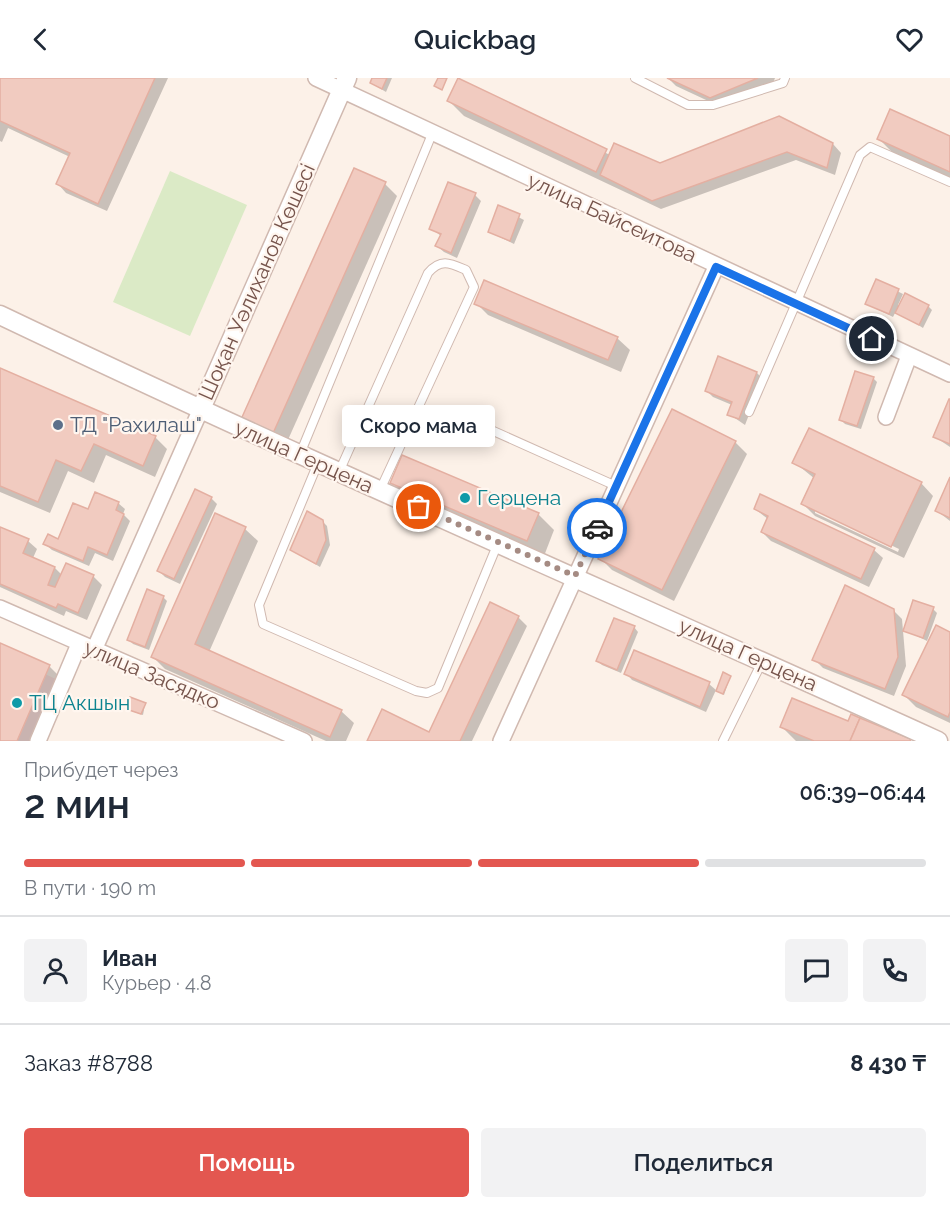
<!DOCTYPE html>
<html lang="ru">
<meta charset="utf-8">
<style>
:root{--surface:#fff;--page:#f2f2f3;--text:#1f2937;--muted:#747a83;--line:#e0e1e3;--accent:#e35750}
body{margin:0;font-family:Raleway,sans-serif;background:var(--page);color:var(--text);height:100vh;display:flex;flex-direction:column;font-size:22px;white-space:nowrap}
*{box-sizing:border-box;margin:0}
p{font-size:20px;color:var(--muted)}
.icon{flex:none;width:33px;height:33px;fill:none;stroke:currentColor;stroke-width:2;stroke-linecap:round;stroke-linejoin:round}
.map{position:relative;height:663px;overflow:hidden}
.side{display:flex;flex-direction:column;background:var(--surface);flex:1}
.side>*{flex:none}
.pin{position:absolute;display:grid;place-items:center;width:51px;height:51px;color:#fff;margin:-26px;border:3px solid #fff;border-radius:50%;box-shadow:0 2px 6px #0007}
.courier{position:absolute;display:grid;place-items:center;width:60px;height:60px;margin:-30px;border:4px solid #1a73e8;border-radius:50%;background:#fff;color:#222;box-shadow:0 2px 8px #0007}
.bubble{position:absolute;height:42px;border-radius:6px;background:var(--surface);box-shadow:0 3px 15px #0003;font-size:20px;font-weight:600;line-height:42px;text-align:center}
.summary em{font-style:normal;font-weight:600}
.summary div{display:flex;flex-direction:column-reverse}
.summary{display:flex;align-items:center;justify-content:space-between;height:102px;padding:0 24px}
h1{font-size:39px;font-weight:600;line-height:45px}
.bar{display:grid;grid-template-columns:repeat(4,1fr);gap:9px 6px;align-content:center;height:72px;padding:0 24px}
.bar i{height:8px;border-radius:4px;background:var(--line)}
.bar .current{background:var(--accent)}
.bar p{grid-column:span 4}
.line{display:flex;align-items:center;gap:15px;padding:0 24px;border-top:2px solid var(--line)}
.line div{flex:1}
.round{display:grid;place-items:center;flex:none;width:63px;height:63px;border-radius:6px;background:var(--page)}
.primary-button{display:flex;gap:12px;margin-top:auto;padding:12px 24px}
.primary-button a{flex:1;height:69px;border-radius:6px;background:var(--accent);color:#fff;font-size:24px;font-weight:600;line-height:69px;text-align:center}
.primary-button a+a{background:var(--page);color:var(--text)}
header{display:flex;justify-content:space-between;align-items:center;height:78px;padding:0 24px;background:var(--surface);font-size:27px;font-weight:600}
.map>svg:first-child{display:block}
.commercial{fill:#fce0dc}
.pitch{fill:#dbeac6}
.shadow{fill:#0003;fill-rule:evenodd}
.building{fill:#f1cbc0;stroke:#e4afa1;stroke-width:1.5}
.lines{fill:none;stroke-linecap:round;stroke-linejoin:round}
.service-casing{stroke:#d0b9b0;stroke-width:10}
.minor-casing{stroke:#d0b9b0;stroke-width:18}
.tertiary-casing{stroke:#d0b9b0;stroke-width:21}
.service{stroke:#fff;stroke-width:8}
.minor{stroke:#fff;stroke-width:15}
.tertiary{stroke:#fff;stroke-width:18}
.done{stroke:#a58b83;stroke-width:6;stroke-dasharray:0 10.8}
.route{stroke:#1a73e8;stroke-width:8}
.service-dot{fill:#5c6f8a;stroke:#fff6ef;stroke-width:2}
.culture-dot{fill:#0f9aa8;stroke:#fff6ef;stroke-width:2}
.labels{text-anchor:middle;stroke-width:4.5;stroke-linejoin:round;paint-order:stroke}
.street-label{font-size:21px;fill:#76544c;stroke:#fff6ef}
.service-label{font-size:21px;fill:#4e5e75;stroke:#fff6ef;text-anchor:start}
.culture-label{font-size:21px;fill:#0d838f;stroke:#fff6ef;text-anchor:start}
</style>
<header><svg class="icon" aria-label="back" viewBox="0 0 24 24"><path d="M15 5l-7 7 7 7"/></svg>Quickbag<svg class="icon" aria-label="heart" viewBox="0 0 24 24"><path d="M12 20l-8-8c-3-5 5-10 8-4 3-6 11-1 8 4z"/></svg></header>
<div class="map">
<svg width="950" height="663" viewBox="0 0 950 663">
<rect width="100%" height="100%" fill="#fcf1e8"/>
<!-- commercial -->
<polygon class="commercial" points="0,576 56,601 29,663 0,663"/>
<!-- pitch -->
<polygon class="pitch" points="170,93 247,127 190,258 113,224"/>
<!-- shadow -->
<g class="shadow">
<polygon points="0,0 168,0 107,133 66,115 58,106 70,79 8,50 2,64 0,63"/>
<polygon points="373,0 392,0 386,14 371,5"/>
<polygon points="668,0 775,0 773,5 719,28 676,8"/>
<polygon points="458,2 610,77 660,87 833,66 841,75 835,97 796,82 661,131 464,38 448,22"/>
<polygon points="950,60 950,102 895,77 879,61"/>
<polygon points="385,106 397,118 283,373 240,348"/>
<polygon points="475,117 481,123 457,180 444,174 437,168 441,158 431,150"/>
<polygon points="499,129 524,142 514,166 489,154"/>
<polygon points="877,203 903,216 898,227 928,228 932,232 923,250 896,233 893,239 867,226"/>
<polygon points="476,225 617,260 630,272 621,294 488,237"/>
<polygon points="0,292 155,359 167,371 155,399 106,377 94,405 68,393 50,435 0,414"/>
<polygon points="757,295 763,301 745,347 729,336 732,327 713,319 706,312"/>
<polygon points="873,300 877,304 861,351 845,346 841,342"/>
<polygon points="950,323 950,369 935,359"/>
<polygon points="735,364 747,376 674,523 612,492 600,480"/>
<path d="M794 384 921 405 933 418 904 480 815 438 803 426 815 401ZM815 431 899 471 898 474 815 435Z"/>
<polygon points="950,402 950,443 937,433"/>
<polygon points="392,404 538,436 554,452 544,478 408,421"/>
<polygon points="211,420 217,426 180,506 165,499 158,492"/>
<polygon points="118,425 125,431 123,436 130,443 113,483 95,475 89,488 52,472 45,466 59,463"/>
<polygon points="755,431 874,472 883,480 869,509 771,463 762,454 768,441"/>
<polygon points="322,443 327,448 330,467 320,489 292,472"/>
<polygon points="0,451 28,463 37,471 33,480 55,490 62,497 93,498 102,507 87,542 66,533 64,538 0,509"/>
<polygon points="245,451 258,463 209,574 341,633 354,645 346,663 326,663 165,591 153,579"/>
<polygon points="163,519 167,523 149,572 133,566 129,562"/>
<polygon points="933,531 937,535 927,563 905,552"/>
<polygon points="893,532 902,541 906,588 894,618 823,590 814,581"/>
<polygon points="518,539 527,548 472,663 368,663 430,656"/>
<polygon points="634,549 638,554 621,595 602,587 598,583"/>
<polygon points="950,555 950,645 916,629 904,617"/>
<polygon points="0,567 49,588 61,600 35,663 0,663"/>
<polygon points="626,595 709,606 716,612 706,634 632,602"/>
<polygon points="730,599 724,617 719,614"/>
<polygon points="145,626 143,637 129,632"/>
<polygon points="852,638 910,663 796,663 781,648 849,645"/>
</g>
<!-- building -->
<g class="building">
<polygon points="0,0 155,0 98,126 56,106 70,75 0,43"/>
<polygon points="372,0 387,0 382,11 370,5"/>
<polygon points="438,0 447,0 442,12 434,8"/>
<polygon points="458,0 607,71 596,94 447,23"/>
<polygon points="667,0 758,0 710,20"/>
<polygon points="890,31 950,58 950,94 877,61"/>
<polygon points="779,38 833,65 827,90 787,74 652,123 600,97 614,65 660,85"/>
<polygon points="354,90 386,104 270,362 238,348"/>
<polygon points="448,104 476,115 451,175 435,168 441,156 429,151"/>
<polygon points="498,127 520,136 510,163 488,154"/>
<polygon points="876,201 899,211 889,236 865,226"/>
<polygon points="484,202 618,259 608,282 474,226"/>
<polygon points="905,215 929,227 919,247 895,235"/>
<polygon points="718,278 757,294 739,341 727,337 732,324 705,313"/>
<polygon points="0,290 156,358 143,388 94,366 81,393 56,382 38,424 0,408"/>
<polygon points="855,293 874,299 857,348 839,342"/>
<polygon points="949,321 950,321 950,366 933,359"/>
<polygon points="672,331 736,363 662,512 598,481"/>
<polygon points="809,350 922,404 891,469 801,426 815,396 792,385"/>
<polygon points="402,377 539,435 527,463 390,405"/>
<polygon points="950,399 950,440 935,433"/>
<polygon points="195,411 212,419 174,501 157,493"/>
<polygon points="95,414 119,424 116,432 124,436 107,477 88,469 83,483 43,466 48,456 58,461 73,425 88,431"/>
<polygon points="760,416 875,470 861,501 761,454 768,438 754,431"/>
<polygon points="307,433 323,442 326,462 316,486 290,472"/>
<polygon points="215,435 246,449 195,566 342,632 330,659 151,579"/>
<polygon points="0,449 29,461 23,475 55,489 48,507 55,509 66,485 94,497 78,535 58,526 56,530 0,506"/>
<polygon points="845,507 894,531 898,579 885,611 812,582"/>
<polygon points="147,511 164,518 145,569 127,562"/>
<polygon points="913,522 934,529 923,560 903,553"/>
<polygon points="490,524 519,538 460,663 367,663 382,631 429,654"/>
<polygon points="614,540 635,548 617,592 596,583"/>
<polygon points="936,547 950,554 950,634 948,639 902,617"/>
<polygon points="0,565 50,587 17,663 0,663"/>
<polygon points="634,572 710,604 700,629 624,596"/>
<polygon points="723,594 731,598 723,616 716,613"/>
<polygon points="130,619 146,625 141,636 126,631"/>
<polygon points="792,620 848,643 851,636 860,640 850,663 814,663 780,649"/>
<polygon points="860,640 911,661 910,663 850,663"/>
</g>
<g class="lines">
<defs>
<g id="service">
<polyline points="635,0 688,27 713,27 783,5 785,0"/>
<polyline points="749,334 860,77 870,69 950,104"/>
<polyline points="480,347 616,408"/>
<polyline points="300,376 432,56"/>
<polyline points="318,385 259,527 263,546 416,613 427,615 438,610 498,465"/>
<path d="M339 394 428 195C441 180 450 185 466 192L474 209 380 412"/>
<polyline points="723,663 762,584"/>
</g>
<g id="minor">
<polyline points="316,0 950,296"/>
<polyline points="886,339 909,278"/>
<polyline points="0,530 304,663"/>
<polyline points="94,572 200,333"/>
<polyline points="38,663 79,566"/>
<polyline points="501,663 716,189"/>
</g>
<g id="tertiary">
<path d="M0 237C310 385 626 521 938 663"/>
<polyline points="200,333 347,0"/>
</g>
</defs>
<!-- service casing -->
<use href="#service" class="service-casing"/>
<!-- minor casing -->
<use href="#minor" class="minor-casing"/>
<!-- tertiary casing -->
<use href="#tertiary" class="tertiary-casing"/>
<!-- service -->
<use href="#service" class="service"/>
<!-- minor -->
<use href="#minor" class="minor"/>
<!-- tertiary -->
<use href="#tertiary" class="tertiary"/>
</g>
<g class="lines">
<!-- done -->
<polyline class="done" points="419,429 575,498 597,450"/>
<!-- route -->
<polyline class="route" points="597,450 716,189 872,261"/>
</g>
<!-- markers -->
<circle class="service-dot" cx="58" cy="347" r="6"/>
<g class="culture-dot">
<circle cx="465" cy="420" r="6"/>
<circle cx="17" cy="625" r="6"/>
</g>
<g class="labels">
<!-- street labels -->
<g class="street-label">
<text transform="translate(612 140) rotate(25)" y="7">улица Байсеитова</text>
<text transform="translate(257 204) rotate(-66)" y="7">Шоқан Уәлиханов Көшесі</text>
<text transform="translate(304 379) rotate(24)" y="7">улица Герцена</text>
<text transform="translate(748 577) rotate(24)" y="7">улица Герцена</text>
<text transform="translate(152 597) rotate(23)" y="7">улица Засядко</text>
</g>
<!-- service labels -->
<g class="service-label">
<text x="70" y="354">ТД "Рахилаш"</text>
</g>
<!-- culture labels -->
<g class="culture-label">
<text x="477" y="427">Герцена</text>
<text x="29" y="632">ТЦ Акшын</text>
</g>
</g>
</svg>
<div class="pin" style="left:419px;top:429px;background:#ea580c"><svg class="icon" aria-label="bag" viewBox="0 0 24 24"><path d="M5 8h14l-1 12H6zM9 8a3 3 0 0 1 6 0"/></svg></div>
<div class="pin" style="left:872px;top:261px;background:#1f2937"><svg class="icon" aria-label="home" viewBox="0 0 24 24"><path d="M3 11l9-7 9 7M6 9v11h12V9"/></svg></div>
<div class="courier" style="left:597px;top:450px"><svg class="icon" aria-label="car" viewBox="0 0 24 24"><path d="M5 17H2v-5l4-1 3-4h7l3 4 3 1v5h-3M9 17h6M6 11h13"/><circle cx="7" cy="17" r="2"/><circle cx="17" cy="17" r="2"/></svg></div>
<div class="bubble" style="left:342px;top:327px;width:153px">Скоро мама</div>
</div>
<section class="side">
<div class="summary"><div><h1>2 мин</h1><p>Прибудет через</p></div><em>06:39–06:44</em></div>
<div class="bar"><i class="current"></i><i class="current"></i><i class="current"></i><i></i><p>В пути · 190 m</p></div>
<div class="line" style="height:108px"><a class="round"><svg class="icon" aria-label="person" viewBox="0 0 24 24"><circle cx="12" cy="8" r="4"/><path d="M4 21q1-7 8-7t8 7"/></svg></a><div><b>Иван</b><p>Курьер · 4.8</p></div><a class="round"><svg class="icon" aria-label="chat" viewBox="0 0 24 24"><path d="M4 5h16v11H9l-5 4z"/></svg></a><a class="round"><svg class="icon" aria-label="phone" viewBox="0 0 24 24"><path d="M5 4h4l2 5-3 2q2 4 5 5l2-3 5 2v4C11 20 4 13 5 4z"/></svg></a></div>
<div class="line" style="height:78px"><div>Заказ #8788</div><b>8 430 ₸</b></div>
<div class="primary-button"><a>Помощь</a><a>Поделиться</a></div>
</section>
